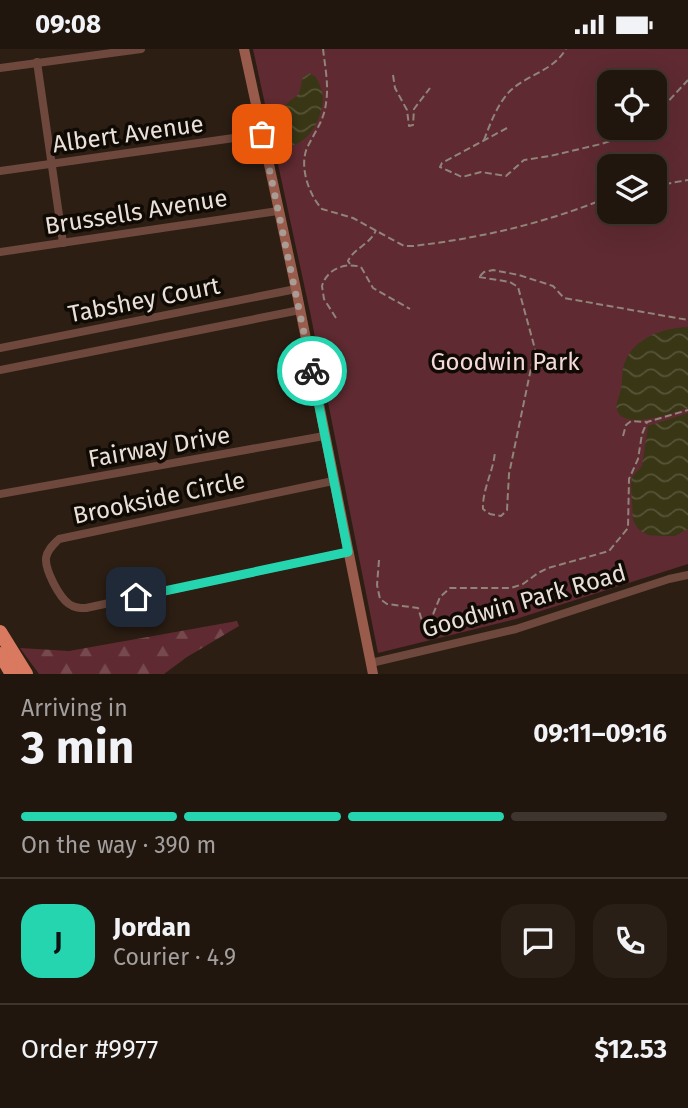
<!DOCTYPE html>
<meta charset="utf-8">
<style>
:root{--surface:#21160e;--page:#291f17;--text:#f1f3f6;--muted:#a29f9e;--line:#3e352e;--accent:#24d5af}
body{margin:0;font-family:"Fira Sans",sans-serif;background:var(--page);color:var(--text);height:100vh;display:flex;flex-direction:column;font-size:26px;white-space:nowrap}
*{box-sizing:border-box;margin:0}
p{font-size:23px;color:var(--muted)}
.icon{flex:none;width:38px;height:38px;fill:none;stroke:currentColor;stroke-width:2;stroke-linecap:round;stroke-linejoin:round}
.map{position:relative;height:625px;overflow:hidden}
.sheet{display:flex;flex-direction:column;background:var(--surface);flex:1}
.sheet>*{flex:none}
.buttons{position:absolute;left:597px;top:21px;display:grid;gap:14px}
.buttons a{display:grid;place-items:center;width:70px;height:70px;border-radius:14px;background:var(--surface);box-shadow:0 7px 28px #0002,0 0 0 2px var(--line);font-size:35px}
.pin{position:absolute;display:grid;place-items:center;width:60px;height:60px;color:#fff;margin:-30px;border-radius:14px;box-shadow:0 4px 10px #0006}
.courier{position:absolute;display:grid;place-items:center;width:70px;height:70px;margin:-35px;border:5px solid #24d5af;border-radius:50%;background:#fff;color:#222;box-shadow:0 2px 9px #0007}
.overview em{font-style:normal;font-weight:700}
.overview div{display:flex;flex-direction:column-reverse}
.overview{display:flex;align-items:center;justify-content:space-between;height:119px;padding:0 21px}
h1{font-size:46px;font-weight:700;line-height:52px}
.bar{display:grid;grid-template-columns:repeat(4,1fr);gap:10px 7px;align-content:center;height:84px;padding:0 21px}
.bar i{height:9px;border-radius:5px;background:var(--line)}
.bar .selected{background:var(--accent)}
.bar p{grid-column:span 4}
.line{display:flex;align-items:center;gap:18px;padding:0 21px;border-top:2px solid var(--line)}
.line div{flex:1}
.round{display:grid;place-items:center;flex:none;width:74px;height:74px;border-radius:21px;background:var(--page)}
.status{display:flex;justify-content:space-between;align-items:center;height:49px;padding:0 35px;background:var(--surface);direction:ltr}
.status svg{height:19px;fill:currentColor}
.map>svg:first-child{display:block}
.forest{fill:url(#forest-firs)}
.park{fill:#5f2a31;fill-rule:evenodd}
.water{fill:url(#water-waves)}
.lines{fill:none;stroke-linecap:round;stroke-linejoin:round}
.path{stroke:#90847b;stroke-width:2;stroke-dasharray:7 3.5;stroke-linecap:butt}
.minor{stroke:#6e483d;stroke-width:8}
.secondary{stroke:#995c4c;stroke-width:10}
.motorway{stroke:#d87960;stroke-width:14}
.done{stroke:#a89c94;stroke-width:7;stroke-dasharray:0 12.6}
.route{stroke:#24d5af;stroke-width:9}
.labels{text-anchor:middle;stroke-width:7;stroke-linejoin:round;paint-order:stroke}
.street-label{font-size:24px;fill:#eae0d9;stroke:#100a05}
.park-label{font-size:24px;fill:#f5d9db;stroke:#100a05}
</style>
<div class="status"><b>09:08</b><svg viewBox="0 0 49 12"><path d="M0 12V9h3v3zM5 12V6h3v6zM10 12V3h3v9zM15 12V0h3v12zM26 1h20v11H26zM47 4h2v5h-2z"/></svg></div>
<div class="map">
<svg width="688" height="625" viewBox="0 0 688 625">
<defs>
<pattern id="forest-firs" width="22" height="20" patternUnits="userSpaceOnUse" patternTransform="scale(1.75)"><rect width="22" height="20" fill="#5f2a31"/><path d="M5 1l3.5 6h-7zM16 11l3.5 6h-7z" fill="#76494e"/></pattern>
<pattern id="water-waves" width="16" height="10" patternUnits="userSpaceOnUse" patternTransform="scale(1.75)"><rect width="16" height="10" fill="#393616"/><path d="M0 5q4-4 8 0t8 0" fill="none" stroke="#565337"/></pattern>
</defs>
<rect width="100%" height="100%" fill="#2c1e13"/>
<!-- forest -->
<polygon class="forest" points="237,572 239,577 187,608 164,625 39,625 20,599 69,602"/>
<!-- park -->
<path class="park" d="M253 0H688V515L516 570 378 604 310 263ZM609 33H654V79H609ZM609 117H654V163H609Z"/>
<!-- water -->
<g class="water">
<path d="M309 24 316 28C319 34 323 43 323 49 322 68 311 93 290 97 280 87 276 67 286 56 289 51 296 49 299 44 301 40 301 33 303 28Z"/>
<path d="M688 278V359C673 364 624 382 617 361 615 354 620 346 621 340 623 331 621 321 625 313 635 288 663 279 688 278Z"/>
<polygon points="688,364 688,480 675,487 660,487 648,486 638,480 633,471 631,436 632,428 642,417 648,377"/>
</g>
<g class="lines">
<!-- path -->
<g class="path">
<path d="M323 0C325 17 329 37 326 54 324 72 314 84 307 99 299 118 309 146 322 160L353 169 404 197H413C481 189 546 174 609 148"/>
<polyline points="393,26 395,39 407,61 409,77 413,76 414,60 430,39"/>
<polyline points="654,77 659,74 664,57 688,31"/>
<polyline points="507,79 442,114 440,118 462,128 481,123 506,127 524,111 550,107 601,95 652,79"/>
<path d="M484 91C490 75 498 54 510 42 528 25 552 23 566 0"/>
<polyline points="654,137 688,131"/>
<path d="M350 215 348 212C355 198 370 196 376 181"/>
<polyline points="480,227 484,223 493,221 519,226 553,237 564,249 688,271"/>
<path d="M479 228 510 233 518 238 535 300 509 425 507 461 501 467 490 465 483 460C482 441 494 421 495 402"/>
<path d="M336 269 324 250 322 237C327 220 345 213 361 218L373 239 410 260"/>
<polyline points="623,387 626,376 631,372 647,373 688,361"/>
<polyline points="379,511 377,536 380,550 387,555 418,559 423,575 428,578 440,548 450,539 511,539 523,535 538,524 548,519 609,502 628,479 629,430 638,410 642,385 647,373"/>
</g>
<!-- minor -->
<g class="minor">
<polyline points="37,13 63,194"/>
<polyline points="0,19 141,0"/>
<polyline points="0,122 262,85"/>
<polyline points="0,203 278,162"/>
<polyline points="0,299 296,240"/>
<polyline points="0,321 300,261"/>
<path d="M333 432 59 490C54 495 47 501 46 509 45 521 59 548 69 555 74 559 80 559 86 559L348 503"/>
<polyline points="0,445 324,387"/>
<polyline points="371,614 516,580 669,530 688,526"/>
</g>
<!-- secondary -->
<polyline class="secondary" points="244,0 296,240 373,625"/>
<!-- motorway -->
<g class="motorway">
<polyline points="0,583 26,625"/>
<polyline points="0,605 12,625"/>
</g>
</g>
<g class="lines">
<!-- done -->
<polyline class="done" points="262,85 312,322"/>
<!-- route -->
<polyline class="route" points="136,548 348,503 312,322"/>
</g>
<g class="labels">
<!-- street labels -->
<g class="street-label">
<text transform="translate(128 85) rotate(-8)" y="8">Albert Avenue</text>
<text transform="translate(136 163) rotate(-9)" y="8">Brussells Avenue</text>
<text transform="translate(144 251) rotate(-11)" y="8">Tabshey Court</text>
<text transform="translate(159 398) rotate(-10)" y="8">Fairway Drive</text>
<text transform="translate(159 449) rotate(-12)" y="8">Brookside Circle</text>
<text transform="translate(524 552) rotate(-16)" y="8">Goodwin Park Road</text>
</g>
<!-- park labels -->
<g class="park-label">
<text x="505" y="321">Goodwin Park</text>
</g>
</g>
</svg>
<div class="buttons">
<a><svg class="icon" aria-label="locate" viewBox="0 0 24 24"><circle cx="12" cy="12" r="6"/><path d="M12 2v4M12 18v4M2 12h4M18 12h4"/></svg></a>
<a><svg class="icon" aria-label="layers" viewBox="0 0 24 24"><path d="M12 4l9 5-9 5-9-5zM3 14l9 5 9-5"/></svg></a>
</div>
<div class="pin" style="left:262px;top:85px;background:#ea580c"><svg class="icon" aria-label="bag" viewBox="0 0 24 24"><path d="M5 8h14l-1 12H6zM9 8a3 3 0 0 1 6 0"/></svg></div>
<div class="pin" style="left:136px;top:548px;background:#1f2937"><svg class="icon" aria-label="home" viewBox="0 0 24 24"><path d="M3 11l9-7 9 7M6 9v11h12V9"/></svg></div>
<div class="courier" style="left:312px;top:322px"><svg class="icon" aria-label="bike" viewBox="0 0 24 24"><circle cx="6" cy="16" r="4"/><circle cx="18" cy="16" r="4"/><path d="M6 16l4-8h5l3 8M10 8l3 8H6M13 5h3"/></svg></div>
</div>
<section class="sheet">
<div class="overview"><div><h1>3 min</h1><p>Arriving in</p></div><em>09:11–09:16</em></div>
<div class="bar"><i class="selected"></i><i class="selected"></i><i class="selected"></i><i></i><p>On the way · 390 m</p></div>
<div class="line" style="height:126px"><b class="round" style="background:var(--accent);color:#111">J</b><div><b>Jordan</b><p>Courier · 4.9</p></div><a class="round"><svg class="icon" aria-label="chat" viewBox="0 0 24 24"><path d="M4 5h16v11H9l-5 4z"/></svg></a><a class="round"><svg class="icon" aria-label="phone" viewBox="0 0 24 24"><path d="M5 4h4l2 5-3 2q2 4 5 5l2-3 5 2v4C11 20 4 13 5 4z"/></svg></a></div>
<div class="line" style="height:91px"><div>Order #9977</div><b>$12.53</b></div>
</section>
